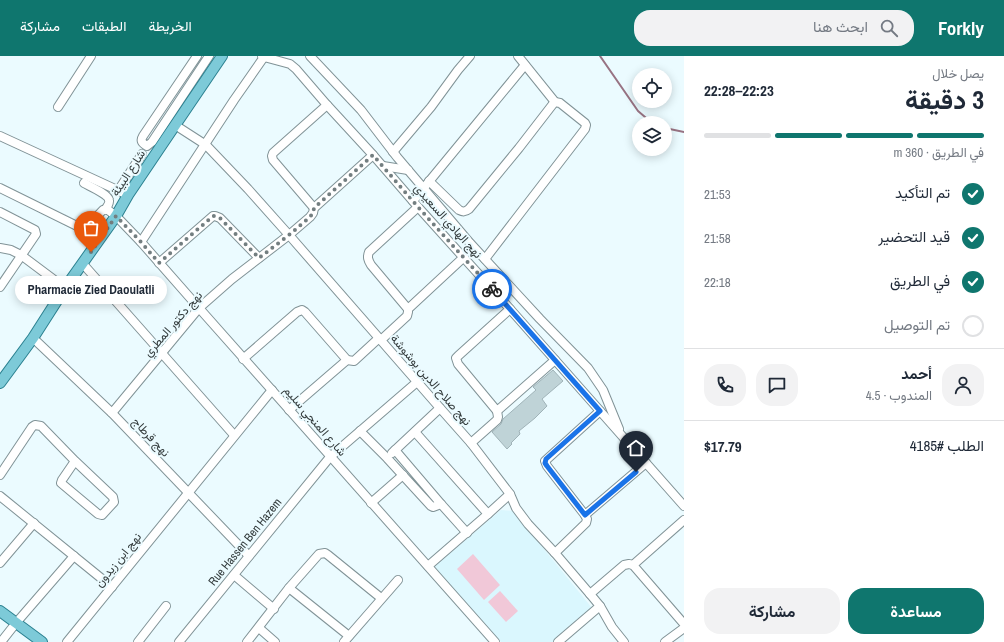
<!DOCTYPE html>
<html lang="ar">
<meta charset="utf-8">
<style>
:root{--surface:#fff;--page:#f2f2f3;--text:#1f2937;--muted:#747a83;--line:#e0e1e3;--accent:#0f766e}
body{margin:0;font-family:"Archivo Narrow",Vazirmatn,sans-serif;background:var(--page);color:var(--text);direction:rtl;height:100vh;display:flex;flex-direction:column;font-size:15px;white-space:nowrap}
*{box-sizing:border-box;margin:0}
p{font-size:13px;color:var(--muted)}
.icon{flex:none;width:22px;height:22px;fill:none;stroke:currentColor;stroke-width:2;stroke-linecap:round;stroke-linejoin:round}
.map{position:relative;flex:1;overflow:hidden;direction:ltr}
.side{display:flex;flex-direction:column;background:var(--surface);width:320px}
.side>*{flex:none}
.fabs{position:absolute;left:632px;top:12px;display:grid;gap:8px}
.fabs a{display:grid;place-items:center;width:40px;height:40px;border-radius:50%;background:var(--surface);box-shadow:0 2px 10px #0003;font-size:20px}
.pin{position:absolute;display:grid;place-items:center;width:34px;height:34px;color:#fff;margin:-41px -17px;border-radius:50% 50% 50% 0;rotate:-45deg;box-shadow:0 0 4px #0007}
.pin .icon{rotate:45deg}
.courier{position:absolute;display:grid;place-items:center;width:40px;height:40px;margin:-20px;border:3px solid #1a73e8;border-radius:50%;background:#fff;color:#222;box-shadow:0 1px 5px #0007}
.bubble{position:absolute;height:28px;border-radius:14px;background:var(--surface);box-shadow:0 2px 10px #0003;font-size:13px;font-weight:700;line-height:28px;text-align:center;direction:rtl}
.head em{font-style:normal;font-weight:700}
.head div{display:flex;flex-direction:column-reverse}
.head{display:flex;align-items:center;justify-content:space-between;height:68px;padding:0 20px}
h1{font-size:26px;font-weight:700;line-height:30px}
.bar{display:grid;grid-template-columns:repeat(4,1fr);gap:6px 4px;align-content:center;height:48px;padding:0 20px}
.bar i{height:5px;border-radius:3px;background:var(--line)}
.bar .selected{background:var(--accent)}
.bar p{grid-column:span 4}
.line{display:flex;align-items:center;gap:10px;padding:0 20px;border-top:1px solid var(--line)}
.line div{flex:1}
.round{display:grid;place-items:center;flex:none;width:42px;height:42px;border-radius:16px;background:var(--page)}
ol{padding:0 20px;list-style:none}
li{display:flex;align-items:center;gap:12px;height:44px}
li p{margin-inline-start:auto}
li .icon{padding:4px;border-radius:50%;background:var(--accent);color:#fff;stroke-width:4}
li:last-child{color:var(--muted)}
li i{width:22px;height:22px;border:2px solid var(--line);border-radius:50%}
.action{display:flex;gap:8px;margin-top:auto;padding:8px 20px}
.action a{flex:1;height:46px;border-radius:16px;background:var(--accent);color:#fff;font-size:16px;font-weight:700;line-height:46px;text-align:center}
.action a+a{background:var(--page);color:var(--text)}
header{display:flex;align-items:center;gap:24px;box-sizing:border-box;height:56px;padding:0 20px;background:var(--accent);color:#fff}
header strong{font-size:19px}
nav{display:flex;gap:22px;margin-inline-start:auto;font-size:14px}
.search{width:280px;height:36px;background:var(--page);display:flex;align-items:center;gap:10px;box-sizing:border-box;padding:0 14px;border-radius:16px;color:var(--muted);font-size:15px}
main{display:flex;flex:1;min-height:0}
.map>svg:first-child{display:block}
.built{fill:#daf7fe}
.green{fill:#f1c8d8}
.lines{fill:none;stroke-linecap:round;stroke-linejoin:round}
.stream{stroke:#987383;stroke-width:2}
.building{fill:#bfd3d7;stroke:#a0b3b8}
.minor-casing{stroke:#819397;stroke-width:10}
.major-casing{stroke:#2b8190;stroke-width:12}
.minor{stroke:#fff;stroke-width:8}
.major{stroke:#7dcad8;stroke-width:10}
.done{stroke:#737e80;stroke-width:4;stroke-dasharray:0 7.2}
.route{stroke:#1a73e8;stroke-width:5}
.labels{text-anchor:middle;stroke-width:4;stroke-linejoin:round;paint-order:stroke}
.street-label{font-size:12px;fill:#333b3c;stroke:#ebfbff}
</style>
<header>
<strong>Forkly</strong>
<div class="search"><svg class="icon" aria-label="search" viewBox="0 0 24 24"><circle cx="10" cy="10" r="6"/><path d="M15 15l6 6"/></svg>ابحث هنا</div>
<nav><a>الخريطة</a><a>الطبقات</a><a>مشاركة</a></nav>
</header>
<main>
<section class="side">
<div class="head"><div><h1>3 دقيقة</h1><p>يصل خلال</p></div><em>22:23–22:28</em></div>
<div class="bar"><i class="selected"></i><i class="selected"></i><i class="selected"></i><i></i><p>في الطريق · 360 m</p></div>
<ol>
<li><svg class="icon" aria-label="check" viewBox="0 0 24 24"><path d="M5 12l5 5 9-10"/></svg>تم التأكيد<p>21:53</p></li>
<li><svg class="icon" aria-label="check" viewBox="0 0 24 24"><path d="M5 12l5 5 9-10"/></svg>قيد التحضير<p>21:58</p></li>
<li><svg class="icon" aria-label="check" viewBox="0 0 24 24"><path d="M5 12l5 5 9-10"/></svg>في الطريق<p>22:18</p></li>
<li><i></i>تم التوصيل</li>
</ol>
<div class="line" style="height:72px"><a class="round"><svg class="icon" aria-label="person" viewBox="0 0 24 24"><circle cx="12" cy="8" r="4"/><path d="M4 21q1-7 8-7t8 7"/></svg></a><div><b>أحمد</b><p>المندوب · 4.5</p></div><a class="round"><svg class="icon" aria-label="chat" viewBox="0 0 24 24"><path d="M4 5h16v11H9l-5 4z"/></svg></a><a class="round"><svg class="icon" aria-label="phone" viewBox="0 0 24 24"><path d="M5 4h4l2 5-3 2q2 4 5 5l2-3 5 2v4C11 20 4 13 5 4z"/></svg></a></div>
<div class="line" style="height:52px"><div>الطلب #4185</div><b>$17.79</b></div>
<div class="action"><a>مساعدة</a><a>مشاركة</a></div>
</section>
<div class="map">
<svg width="684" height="586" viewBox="0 0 684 586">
<rect width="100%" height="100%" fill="#ebfbff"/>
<!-- built -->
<polygon class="built" points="501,454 513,455 592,552 553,586 501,586 434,511"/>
<!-- green -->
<g class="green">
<polygon points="473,498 500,529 484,544 457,513"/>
<polygon points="500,535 518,555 506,566 488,546"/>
</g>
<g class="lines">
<!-- stream -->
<g class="stream">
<polyline points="600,0 638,55 652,67"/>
<polyline points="665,72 684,76"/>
</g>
</g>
<!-- building -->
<polygon class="building" points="553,314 563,325 542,343 547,350 535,362 519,375 520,378 511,387 512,388 507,393 492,376 501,368 503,363 536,334 533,331"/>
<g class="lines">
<defs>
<g id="minor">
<path d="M197 0 143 80C140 85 142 87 147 90L152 86 209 0"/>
<polyline points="310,0 361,54 397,101 470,187 540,263 588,312 603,334 619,373"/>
<polyline points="518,0 555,46"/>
<polyline points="264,1 290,8 296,13 327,49 373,99 418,151 510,253 684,450"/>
<polyline points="58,51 91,0"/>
<polyline points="175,69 206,89 248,133 289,179 440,352 471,387 510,438 516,452 528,468 555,497 590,538 600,550 612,571 624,586"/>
<polyline points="0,80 128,139"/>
<polyline points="393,96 431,51 458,14 470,0"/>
<polyline points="383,110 408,114"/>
<path d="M429 125 459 154C463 156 465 156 469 153L519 92 553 48 555 46 560 47 585 67 586 69 585 73 485 203"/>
<path d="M84 127C89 130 108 138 109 144 110 147 107 151 105 154"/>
<path d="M0 132 79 171C90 170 95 162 103 154H108L116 160 141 186 199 252 495 586"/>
<polyline points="118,135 142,98"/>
<polyline points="413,145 525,9"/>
<path d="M418 151 369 196C367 201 368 204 371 209L408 253 464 201"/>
<polyline points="314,152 273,104 272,100 273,97 327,49"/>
<polyline points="0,156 35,174 36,178 0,231"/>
<polyline points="141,186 234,44 264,1 262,0"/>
<polyline points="0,192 11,194 21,199 65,232"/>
<polyline points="159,207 213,160 215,160 220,162 259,202"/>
<polyline points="83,208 234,379"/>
<polyline points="510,253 458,300 456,302 458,308 497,355 555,304"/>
<polyline points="33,282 112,357 249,500"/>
<polyline points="381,284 407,260 408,256 408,253"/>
<polyline points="243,303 297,256 302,254 305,256 347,304 289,354"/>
<polyline points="347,304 354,305 379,282"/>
<polyline points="600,355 545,405 547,410 585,459 646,407"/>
<polyline points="112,357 199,252 232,223 289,179 310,161 313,157 314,152 373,99"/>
<polyline points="360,375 387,402 431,450 433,451 441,448 395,394"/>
<polyline points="415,376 488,458"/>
<polyline points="471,387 497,364 498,361 497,355"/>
<polyline points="392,397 440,352"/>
<polyline points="0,419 32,371 35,369 41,370 75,405 113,441 114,446 102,459 98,458 61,427 62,424 75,405"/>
<polyline points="0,440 112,531"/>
<polyline points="371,447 403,419"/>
<polyline points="441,448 467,477"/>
<polyline points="555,497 586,467 587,463 585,459"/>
<polyline points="0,507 34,467"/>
<polyline points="633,509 684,464"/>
<polyline points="428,510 488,458 510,438"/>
<polyline points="234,519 274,553"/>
<polyline points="289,532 349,580"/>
<polyline points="590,538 624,509 629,508 633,509 684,568"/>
<polyline points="259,572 275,586"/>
<polyline points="1,586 16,567 74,500"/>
<polyline points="67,586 272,334"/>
<polyline points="138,586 166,550"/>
<polyline points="179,586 330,401 417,326"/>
<polyline points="247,586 289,532 319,498 325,497 328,499 381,542"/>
<polyline points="344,586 398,524"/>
<polyline points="558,586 600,550"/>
<polyline points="665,586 684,572"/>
</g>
<g id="major">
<polyline points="0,327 33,282 65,232 116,160 128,139 159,93 222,0"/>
<polyline points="0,555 42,586"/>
</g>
</defs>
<!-- minor casing -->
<use href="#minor" class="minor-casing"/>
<!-- major casing -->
<use href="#major" class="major-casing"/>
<!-- minor -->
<use href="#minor" class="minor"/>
<!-- major -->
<use href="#major" class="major"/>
</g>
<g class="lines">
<!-- done -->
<polyline class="done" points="91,196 116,160 141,186 159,207 213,160 215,160 220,162 259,202 289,179 310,161 313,157 314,152 373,99 418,151 492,233"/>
<!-- route -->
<polyline class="route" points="492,233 600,355 546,403 545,407 547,410 585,459 636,416"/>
</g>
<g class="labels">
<!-- street labels -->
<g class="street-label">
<text transform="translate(128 117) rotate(-57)" y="4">شارع البيئة</text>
<text transform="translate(448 165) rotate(48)" y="4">نهج الهادي السعيدي</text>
<text transform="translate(173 268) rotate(-49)" y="4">نهج دكتور المطري</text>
<text transform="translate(431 324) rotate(49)" y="4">نهج صلاح الدين بوشوشة</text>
<text transform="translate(315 365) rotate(49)" y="4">شارع المنجي سليم</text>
<text transform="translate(151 381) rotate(47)" y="4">نهج قرطاج</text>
<text transform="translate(245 486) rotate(-51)" y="4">Rue Hassen Ben Hazem</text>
<text transform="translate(118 504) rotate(-51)" y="4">نهج ابن زيدون</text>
</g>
</g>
</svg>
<div class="fabs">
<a><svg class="icon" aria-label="locate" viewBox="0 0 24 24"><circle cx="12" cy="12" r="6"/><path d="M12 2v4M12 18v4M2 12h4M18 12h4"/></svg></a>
<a><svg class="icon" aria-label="layers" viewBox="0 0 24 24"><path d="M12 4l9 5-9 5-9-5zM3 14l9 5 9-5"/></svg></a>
</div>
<div class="pin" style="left:91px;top:196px;background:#ea580c"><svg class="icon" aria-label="bag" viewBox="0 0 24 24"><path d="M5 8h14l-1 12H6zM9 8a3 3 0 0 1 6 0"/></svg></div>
<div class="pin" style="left:636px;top:416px;background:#1f2937"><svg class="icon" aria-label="home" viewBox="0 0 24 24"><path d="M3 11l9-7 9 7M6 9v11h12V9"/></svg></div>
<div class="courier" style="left:492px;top:233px"><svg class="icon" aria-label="bike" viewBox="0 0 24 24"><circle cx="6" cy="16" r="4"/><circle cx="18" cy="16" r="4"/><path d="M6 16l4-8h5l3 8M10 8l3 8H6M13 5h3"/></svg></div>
<div class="bubble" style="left:15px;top:220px;width:152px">Pharmacie Zied Daoulatli</div>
</div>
</main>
